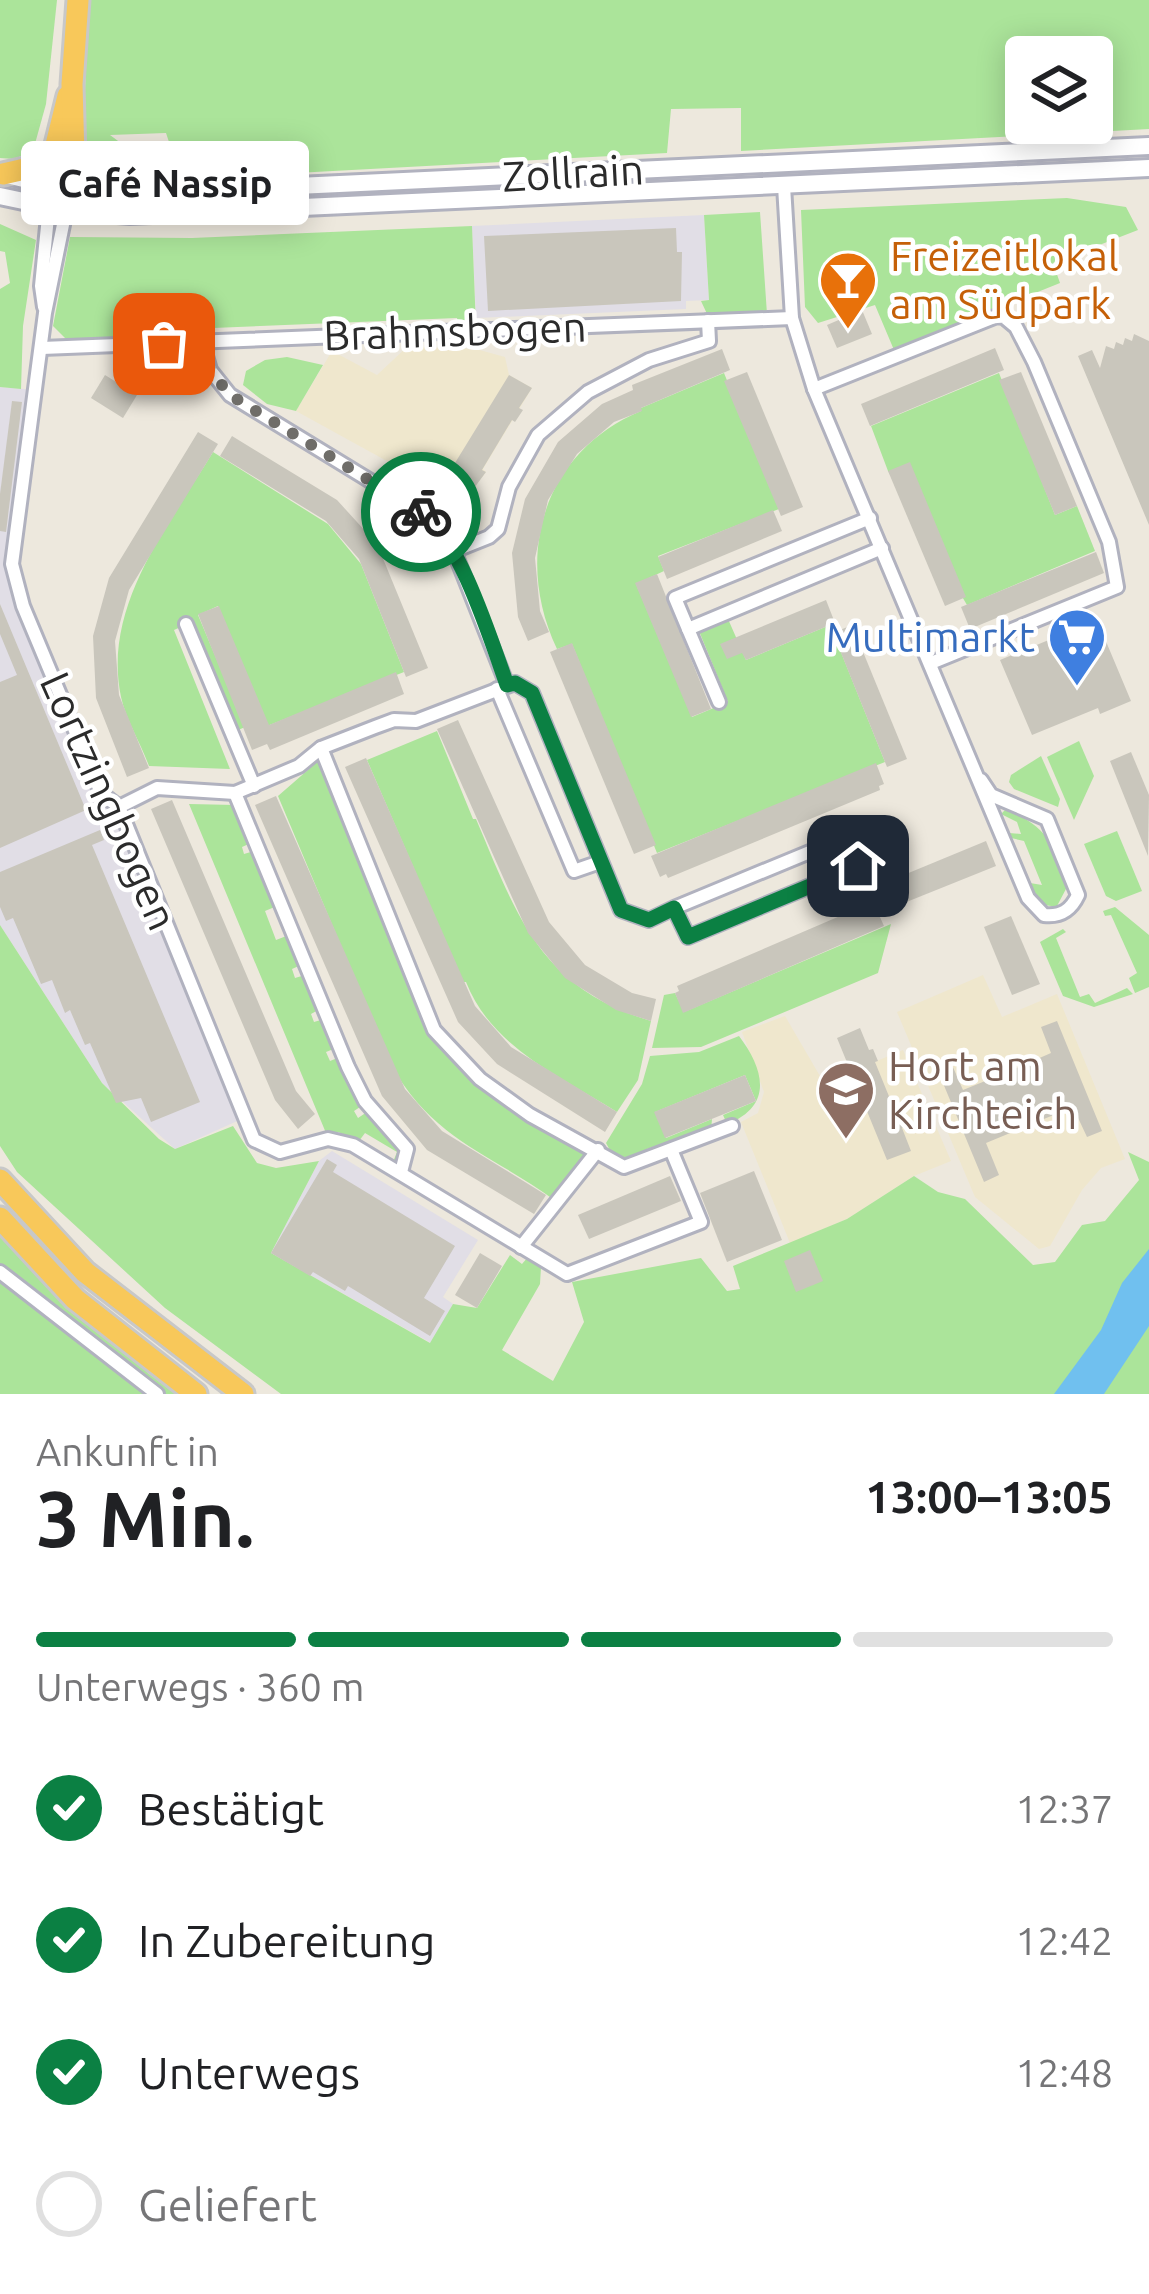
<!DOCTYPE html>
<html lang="de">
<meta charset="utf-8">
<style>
:root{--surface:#fff;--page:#f2f2f2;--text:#202124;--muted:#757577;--line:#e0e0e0;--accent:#0b8043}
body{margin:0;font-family:Ubuntu,sans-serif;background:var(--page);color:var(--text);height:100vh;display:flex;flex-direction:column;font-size:45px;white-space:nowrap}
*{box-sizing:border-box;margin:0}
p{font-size:39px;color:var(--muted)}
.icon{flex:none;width:66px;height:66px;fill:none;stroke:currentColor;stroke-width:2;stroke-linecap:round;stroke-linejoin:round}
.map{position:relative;height:1394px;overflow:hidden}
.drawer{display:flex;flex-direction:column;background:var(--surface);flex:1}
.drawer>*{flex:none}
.tools{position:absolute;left:1005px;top:36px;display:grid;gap:24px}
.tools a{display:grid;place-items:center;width:108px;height:108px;border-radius:12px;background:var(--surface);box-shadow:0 6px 30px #0003;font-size:60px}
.pin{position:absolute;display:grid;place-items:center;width:102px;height:102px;color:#fff;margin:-51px;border-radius:24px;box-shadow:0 6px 18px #0006}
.courier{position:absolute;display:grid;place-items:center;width:120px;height:120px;margin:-60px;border:9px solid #0b8043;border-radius:50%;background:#fff;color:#222;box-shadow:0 3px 15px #0007}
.bubble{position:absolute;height:84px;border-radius:12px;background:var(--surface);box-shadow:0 6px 30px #0003;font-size:39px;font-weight:600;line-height:84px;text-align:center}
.overview em{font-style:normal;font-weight:600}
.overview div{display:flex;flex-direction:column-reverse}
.overview{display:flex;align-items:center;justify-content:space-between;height:204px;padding:0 36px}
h1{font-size:78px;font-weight:600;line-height:90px}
.bar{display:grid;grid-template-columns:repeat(4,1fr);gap:18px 12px;align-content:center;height:144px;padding:0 36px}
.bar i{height:15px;border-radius:9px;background:var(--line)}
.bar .selected{background:var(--accent)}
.bar p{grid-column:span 4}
ol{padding:0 36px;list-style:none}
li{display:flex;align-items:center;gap:36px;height:132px}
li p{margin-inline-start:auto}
li .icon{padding:12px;border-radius:50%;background:var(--accent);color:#fff;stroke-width:4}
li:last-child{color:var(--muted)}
li i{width:66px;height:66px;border:6px solid var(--line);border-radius:50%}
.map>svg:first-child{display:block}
.industrial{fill:#e1dee6}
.education{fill:#efe7cd}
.green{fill:#abe49a;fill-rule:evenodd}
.water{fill:#70c0ef}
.building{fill:#c9c6bc}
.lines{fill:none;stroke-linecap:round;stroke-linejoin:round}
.minor-casing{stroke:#b1b2bf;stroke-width:18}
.secondary-casing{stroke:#b1b2bf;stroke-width:22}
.trunk-casing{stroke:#c8c8c8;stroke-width:27}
.minor{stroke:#fff;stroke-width:12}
.secondary{stroke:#fff;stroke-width:16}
.trunk{stroke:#f8c85a;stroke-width:21}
.done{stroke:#6f6d69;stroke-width:12;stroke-dasharray:0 21.6}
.route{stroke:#0b8043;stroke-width:15}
.labels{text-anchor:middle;stroke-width:9;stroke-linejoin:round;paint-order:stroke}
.street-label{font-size:42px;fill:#2b2b2b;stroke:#fff}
.food-label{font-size:42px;fill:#c56008;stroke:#fff;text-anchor:start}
.shop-label{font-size:42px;fill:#366cbe;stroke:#fff;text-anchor:end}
.education-label{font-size:42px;fill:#785e54;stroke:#fff;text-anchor:start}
</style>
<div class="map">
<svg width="1149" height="1394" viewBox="0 0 1149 1394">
<rect width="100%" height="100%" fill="#ede8dd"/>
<!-- industrial -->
<g class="industrial">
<polygon points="704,215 709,300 686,301 686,309 476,318 472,226"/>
<polygon points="0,387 36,390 12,563 100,793 119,807 244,1118 175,1149 102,1083 0,925"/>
<polygon points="332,1151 478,1240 443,1297 453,1304 431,1343 271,1253 319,1161"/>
</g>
<!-- education -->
<g class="education">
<polygon points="408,346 476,349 505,357 509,375 532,388 483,469 486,472 463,503 296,411 332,351 377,375"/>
<polygon points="983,975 1002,1017 1057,994 1125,1159 1101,1168 1082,1190 1050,1246 1039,1249 975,1197 897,1012"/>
<polygon points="785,1016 824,1083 903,1050 951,1161 914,1176 847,1219 790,1243 741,1122 758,1113 764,1092 742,1032"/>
</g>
<!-- green -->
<g class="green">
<polygon points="0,0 57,0 46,104 33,151 14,159 0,158"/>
<path d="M89 0H1149V129L741 151V108L671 109 667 153 186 179 178 176 179 171 186 170 182 151H172L166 133 110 135 141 158 144 171 133 181 123 171 105 173 90 155 82 156ZM1026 57H1092V123H1026Z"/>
<polygon points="1067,198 1126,207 1138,230 1053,263 1060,283 894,350 875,305 818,323 805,307 801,210"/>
<polygon points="760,212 767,314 708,316 701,301 709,300 704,215"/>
<polygon points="0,224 36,240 23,326 21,389 0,387 0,289 10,283 5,252 0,251"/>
<polygon points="472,226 476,327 459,328 457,318 213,328 212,324 119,327 119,341 69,342 53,326 70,237 192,238"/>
<polygon points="287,357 323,365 296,411 267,404 243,385 246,371 265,360"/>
<path d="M724 373 779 509 658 556 664 571 636 584 692 717 728 702 699 631 728 619 746 660 830 625 885 762 657 853 572 644 557 649C513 556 543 452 641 411V408Z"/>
<polygon points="999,373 1055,515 1077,506 1095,551 967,605 888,471 871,426"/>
<path d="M213 452 328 524 361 564 404 672 267 726 218 606 198 615 245 727 236 731 190 623 174 630 230 769 149 766C141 744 126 720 121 697 102 606 169 525 213 452Z"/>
<path d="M437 731 473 819H476C517 916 540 988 651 1021L638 1080 617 1112C560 1076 492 1048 466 982H463L367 760Z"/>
<polygon points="1079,741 1094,776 1074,820 1047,757"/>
<path d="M324 756 434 1030 475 1076 598 1150 557 1202C491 1153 435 1142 391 1065L278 796Z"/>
<polygon points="1041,756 1060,799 1058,807 1014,789 1009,782 1011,775"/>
<polygon points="189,804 235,805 251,843 242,847 244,854 254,851 277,906 265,911 276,940 289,935 301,965 292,969 295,978 305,975 320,1009 311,1014 314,1022 324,1019 336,1048 326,1052 330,1061 340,1057 363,1105 354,1111 358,1118 367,1112 399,1148 398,1161 393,1162 397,1152 365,1133 359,1141 338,1132 326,1133"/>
<path d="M1006 809C1049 828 1053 843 1067 887L1057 906C1039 907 1036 898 1030 883L1042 885 1024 841 1011 838 1009 833 1021 834 1017 822 1001 814Z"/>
<polygon points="1117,831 1142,891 1116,901 1106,896 1084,844"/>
<polygon points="1115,907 1149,935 1149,987 1135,993 1129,978 1137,973 1111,915 1105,916 1103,911"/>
<polygon points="891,924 878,973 701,1047 652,1048 664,995 675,993 684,1012"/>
<polygon points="0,925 102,1083 159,1139 175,1149 233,1126 257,1163 276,1168 319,1161 271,1253 430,1343 453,1304 477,1308 510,1255 522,1264 528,1257 541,1267 540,1284 502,1350 553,1381 584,1322 572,1282 701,1258 727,1291 740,1289 733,1266 847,1219 914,1176 938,1192 965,1199 1033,1265 1055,1262 1082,1225 1105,1221 1139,1180 1128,1152 1149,1162 1149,1394 281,1394 165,1308 17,1172 0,1146"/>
<polygon points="1063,929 1066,932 1056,938 1080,997 1089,994 1095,1003 1127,988 1133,994 1094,1007 1063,996 1040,942"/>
<path d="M739 1036C764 1069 774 1106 727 1124L723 1115 756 1101 745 1075 655 1112 666 1138 712 1119 711 1131 659 1153 655 1146 647 1149 650 1157 628 1162 613 1156 606 1143 642 1084 650 1056 699 1052Z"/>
<polygon points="0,1233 149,1374 181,1394 0,1394"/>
</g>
<!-- water -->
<polygon class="water" points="1149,1249 1149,1326 1104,1394 1054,1394 1101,1330 1122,1283"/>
<!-- building -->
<g class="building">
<polygon points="676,228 677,252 682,252 681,301 488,311 484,236"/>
<polygon points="862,310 872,334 837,348 827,325"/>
<polygon points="1134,334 1149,341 1149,525 1078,356 1092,350 1100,368 1106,346 1114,349 1116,342 1123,345 1125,338 1132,341"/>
<polygon points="995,348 1004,370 870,426 861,404"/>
<polygon points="722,349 730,370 641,408 642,411 614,422 577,454 548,500 535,558 540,611 549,632 528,641 518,617 512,553 525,499 558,442 602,404 633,390 632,385"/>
<polygon points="747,372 803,507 781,516 724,381"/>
<polygon points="1021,372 1077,506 1055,515 999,380"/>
<polygon points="105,375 137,395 123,418 91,398"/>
<polygon points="509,375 532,388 519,408 523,410 515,422 512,420 482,470 486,472 463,503 439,489"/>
<polygon points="12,401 22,402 6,532 0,531 0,494"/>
<polygon points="198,432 218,444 129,590 115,641 119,695 149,768 127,777 96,698 93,636 109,578"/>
<polygon points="232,436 337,500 377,544 428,668 406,677 359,559 326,521 220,456"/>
<polygon points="910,462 966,597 945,606 888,471"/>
<polygon points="773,510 782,531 667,579 658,557"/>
<polygon points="1096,552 1104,573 970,629 961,607"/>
<polygon points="657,574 711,709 691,717 635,583"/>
<polygon points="826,600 835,623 746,660 742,653 727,659 720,644"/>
<polygon points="0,604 86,810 0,848 0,682 17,675 0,634"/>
<polygon points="219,606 269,725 396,672 404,694 270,750 267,744 252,750 198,614"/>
<polygon points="1097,620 1131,701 1100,714 1098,708 1032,735 1000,660"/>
<polygon points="852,625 907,759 887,767 833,633"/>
<polygon points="572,643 656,845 634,854 550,652"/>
<polygon points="458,720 549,922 585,965 632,993 656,999 651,1021 616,1010 565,978 528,933 437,729"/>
<polygon points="1131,752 1149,795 1148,856 1110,761"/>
<polygon points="366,758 475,1006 511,1047 617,1112 605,1132 497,1064 458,1022 345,767"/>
<polygon points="876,763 884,784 879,786 880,790 668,878 666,874 660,877 651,856"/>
<polygon points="276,796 405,1089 442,1131 546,1195 534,1214 427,1150 382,1096 255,805"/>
<polygon points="172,800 296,1091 315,1114 298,1129 275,1100 151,809"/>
<polygon points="100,830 104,840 92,845 200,1102 151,1122 141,1098 116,1103 90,1043 85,1045 70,1010 65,1013 52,980 41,984 13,918 6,921 0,907 0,872"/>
<polygon points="986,841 996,866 904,903 894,879"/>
<polygon points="868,904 869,908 875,906 884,926 683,1013 675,993 679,991 677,986"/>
<polygon points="1011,916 1040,984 1012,995 984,927"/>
<polygon points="1057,1021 1102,1131 1087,1137 1073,1107 986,1143 999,1175 984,1182 938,1071 952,1065 963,1090 1005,1073 1051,1053 1041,1027"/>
<polygon points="860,1028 869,1050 873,1049 878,1061 875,1062 897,1116 900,1115 905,1126 902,1128 911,1151 887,1160 837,1038"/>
<polygon points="745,1075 756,1101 665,1138 654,1112"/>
<polygon points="327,1159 337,1165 333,1172 455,1246 424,1298 445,1311 430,1336 348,1286 345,1291 313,1272 310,1276 271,1253"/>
<polygon points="754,1171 782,1240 727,1262 700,1193"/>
<polygon points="670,1176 681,1201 589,1239 578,1215"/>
<polygon points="810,1250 823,1281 796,1292 784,1261"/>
<polygon points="480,1253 502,1266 477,1308 455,1295"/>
</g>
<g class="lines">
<defs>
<g id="minor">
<path d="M784 186 792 318 814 389 1028 898 1044 915C1061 917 1071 910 1078 895L1047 819 991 795 981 780"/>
<polyline points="66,210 45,313 12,564 23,606 101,793 119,807 254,1140 280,1152 328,1139 353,1145 567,1274 701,1222 672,1152"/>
<polyline points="44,307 41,286 49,207"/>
<polyline points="202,342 210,370 230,395 431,518 454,551 507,685"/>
<polyline points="42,348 792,318"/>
<polyline points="814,389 997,316 1004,317 1016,327 1034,362 1109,542 1117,587 931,663"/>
<polyline points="870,518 675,598 688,629 882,548"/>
<polyline points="454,551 489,537 498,529 509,487 538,435 588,392 649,360 709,341 708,321"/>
<polyline points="186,624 254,786"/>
<polyline points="688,629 719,702"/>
<polyline points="497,689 574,871 600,862"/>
<polyline points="321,748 434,1030 480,1079 530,1115 624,1167 732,1126"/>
<polyline points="235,793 348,1067 365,1101 407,1149 401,1172"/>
<polyline points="119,807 157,788 235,793 299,766 321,748 375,727 394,720 416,721 515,683 532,693 621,910 649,920 674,908 846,837 858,866 688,937 674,908"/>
<polyline points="521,1247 598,1150"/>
<polyline points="0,1272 157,1394"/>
</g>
<g id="secondary">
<polyline points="7,175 69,190 125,194 1149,146"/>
<polyline points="0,196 66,210 130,215 1149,168"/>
</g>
<g id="trunk">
<polyline points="74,159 90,183 106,193"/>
<polyline points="3,174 25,169 54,153"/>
<polyline points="49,207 54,153 68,96"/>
<polyline points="66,210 74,159 72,84 78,0"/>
<polyline points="0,1180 85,1272 243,1394"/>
<polyline points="0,1218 75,1299 196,1394"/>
</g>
</defs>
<!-- minor casing -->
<use href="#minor" class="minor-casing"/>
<!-- secondary casing -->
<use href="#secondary" class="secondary-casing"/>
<!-- trunk casing -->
<use href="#trunk" class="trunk-casing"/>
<!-- minor -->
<use href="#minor" class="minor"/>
<!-- secondary -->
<use href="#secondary" class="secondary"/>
<!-- trunk -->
<use href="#trunk" class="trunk"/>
</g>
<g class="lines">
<!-- done -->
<polyline class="done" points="164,344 202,342 210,370 230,395 421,512"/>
<!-- route -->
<path class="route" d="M421 512C458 534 492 643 507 685L515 683 532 693 621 910 649 920 674 908 688 937 858 866"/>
</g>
<!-- icons -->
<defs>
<symbol id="bar-pin" viewBox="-11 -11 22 30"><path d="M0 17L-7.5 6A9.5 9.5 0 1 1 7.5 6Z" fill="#e8710a" stroke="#fff"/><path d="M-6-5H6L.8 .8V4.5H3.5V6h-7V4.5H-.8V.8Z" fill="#fff"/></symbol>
<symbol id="supermarket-pin" viewBox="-11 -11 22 30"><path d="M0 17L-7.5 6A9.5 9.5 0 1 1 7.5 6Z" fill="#3f7fe0" stroke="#fff"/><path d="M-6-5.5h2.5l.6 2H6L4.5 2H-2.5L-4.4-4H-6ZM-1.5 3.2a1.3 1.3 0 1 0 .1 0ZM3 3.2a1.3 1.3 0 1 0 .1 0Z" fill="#fff"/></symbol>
<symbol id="school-pin" viewBox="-11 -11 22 30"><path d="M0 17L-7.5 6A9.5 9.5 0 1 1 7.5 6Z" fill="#8d6e63" stroke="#fff"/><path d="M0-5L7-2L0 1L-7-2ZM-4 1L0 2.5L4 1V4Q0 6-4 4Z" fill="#fff"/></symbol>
</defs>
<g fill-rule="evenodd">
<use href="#bar-pin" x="815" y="247" width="66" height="90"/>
<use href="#supermarket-pin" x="1044" y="604" width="66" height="90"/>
<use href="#school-pin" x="813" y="1057" width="66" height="90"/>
</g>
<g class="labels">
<!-- street labels -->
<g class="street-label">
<text transform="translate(573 173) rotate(-3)" y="15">Zollrain</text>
<text transform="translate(455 331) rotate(-2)" y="15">Brahmsbogen</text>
<text transform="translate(109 801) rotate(66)" y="15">Lortzingbogen</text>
</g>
<!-- food labels -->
<g class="food-label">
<text x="890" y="271">Freizeitlokal<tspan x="890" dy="48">am Südpark</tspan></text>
</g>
<!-- shop labels -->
<g class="shop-label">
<text x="1035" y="652">Multimarkt</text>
</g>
<!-- education labels -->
<g class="education-label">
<text x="888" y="1081">Hort am<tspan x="888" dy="48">Kirchteich</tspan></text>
</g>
</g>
</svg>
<div class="tools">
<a><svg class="icon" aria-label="layers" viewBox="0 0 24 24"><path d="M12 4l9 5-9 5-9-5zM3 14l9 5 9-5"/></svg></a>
</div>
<div class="pin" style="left:164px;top:344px;background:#ea580c"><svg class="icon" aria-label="bag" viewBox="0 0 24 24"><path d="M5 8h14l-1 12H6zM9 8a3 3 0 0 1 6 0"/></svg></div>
<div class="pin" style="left:858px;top:866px;background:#1f2937"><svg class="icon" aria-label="home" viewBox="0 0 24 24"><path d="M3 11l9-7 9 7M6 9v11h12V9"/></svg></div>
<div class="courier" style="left:421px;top:512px"><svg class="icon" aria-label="bike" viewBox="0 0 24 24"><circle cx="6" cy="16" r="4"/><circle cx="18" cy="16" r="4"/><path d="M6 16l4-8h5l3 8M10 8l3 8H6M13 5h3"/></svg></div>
<div class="bubble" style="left:21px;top:141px;width:288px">Café Nassip</div>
</div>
<section class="drawer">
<div class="overview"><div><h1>3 Min.</h1><p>Ankunft in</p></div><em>13:00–13:05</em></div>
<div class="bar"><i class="selected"></i><i class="selected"></i><i class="selected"></i><i></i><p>Unterwegs · 360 m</p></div>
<ol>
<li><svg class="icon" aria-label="check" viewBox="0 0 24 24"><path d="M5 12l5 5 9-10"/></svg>Bestätigt<p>12:37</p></li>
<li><svg class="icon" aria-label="check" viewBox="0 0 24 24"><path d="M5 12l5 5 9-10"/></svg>In Zubereitung<p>12:42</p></li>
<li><svg class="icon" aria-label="check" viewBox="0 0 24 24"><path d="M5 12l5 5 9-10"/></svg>Unterwegs<p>12:48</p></li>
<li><i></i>Geliefert</li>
</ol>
</section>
